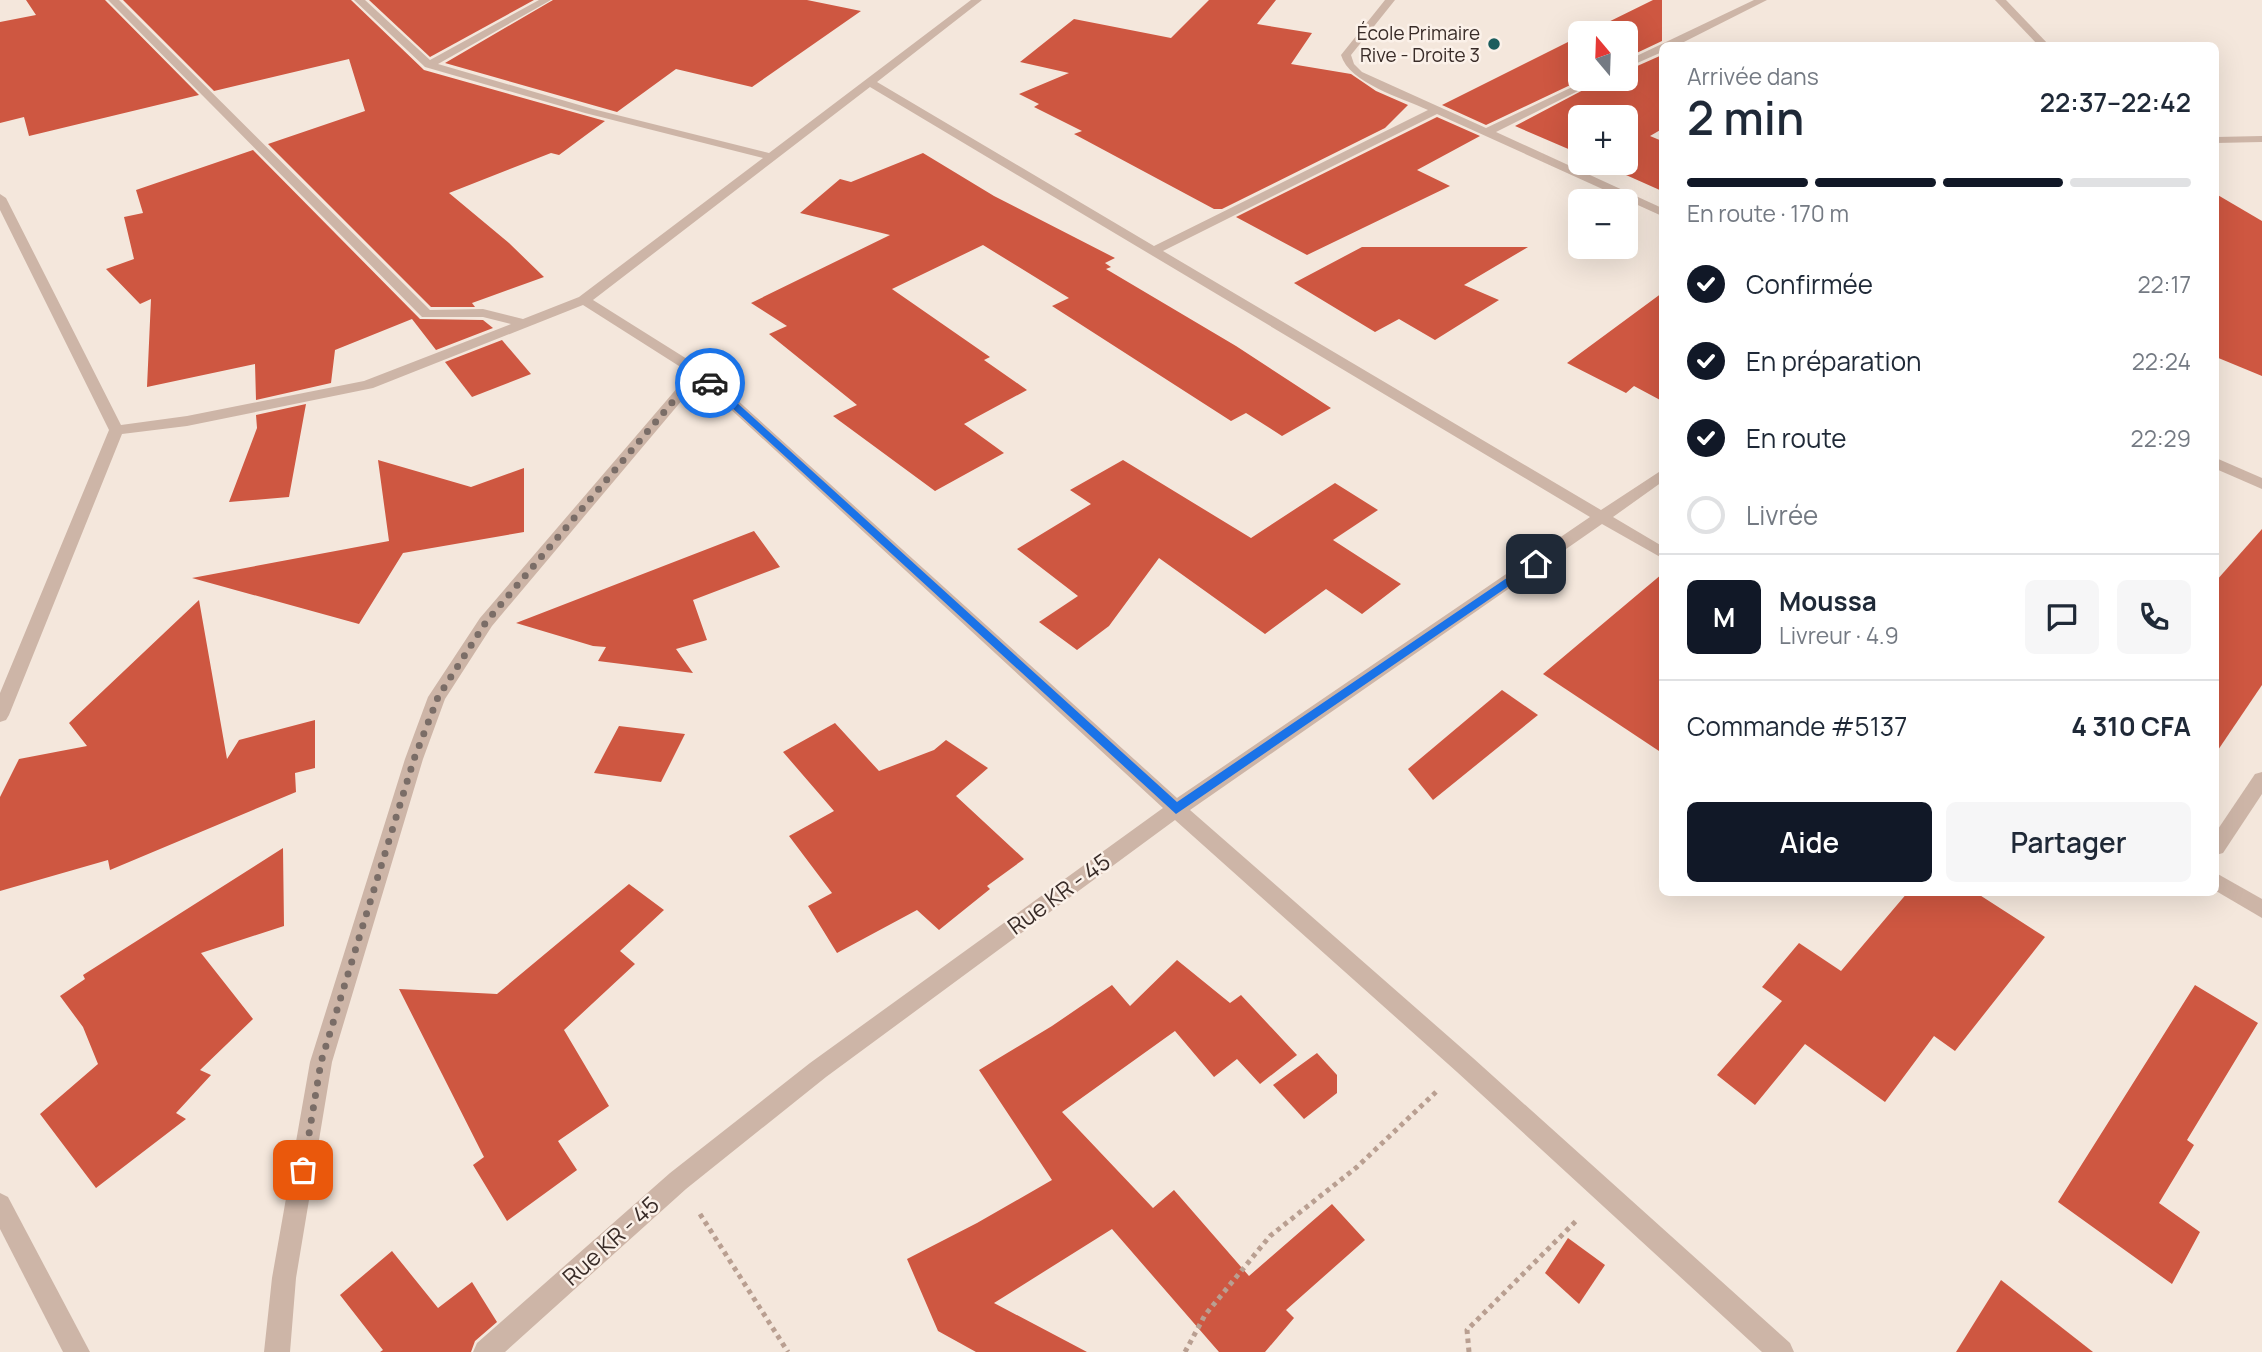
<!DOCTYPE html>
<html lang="fr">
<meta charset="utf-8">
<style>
:root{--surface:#fff;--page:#f6f6f7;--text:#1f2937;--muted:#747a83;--line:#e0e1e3;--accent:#111827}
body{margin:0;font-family:Manrope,sans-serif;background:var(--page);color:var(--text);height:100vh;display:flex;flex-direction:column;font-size:26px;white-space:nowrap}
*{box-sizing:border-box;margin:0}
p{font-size:23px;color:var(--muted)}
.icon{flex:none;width:38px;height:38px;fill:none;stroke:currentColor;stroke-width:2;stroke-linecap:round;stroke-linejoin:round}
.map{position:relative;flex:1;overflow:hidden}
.details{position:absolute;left:1659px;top:42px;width:560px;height:854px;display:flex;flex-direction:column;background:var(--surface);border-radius:10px;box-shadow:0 7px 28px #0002}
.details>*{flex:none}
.needle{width:46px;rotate:341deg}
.buttons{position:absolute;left:1568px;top:21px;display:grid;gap:14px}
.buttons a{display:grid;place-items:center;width:70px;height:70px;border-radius:10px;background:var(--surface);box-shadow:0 7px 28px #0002;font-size:35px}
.pin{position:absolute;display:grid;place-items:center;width:60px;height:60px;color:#fff;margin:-30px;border-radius:14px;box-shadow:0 4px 10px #0006}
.courier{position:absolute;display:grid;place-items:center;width:70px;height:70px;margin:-35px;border:5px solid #1a73e8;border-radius:50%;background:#fff;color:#222;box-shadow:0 2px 9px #0007}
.overview em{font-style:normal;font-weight:600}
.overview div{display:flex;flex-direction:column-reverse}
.overview{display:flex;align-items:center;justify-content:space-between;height:119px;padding:0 28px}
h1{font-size:46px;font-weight:600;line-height:52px}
.bar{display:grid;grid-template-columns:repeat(4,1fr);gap:10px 7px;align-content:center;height:84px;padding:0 28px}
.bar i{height:9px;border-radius:5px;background:var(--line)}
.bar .current{background:var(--accent)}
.bar p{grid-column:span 4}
.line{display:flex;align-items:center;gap:18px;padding:0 28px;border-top:2px solid var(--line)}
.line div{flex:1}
.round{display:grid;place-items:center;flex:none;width:74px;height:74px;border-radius:10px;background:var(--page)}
ol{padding:0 28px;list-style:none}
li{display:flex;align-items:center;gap:21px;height:77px}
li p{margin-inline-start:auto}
li .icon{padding:7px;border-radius:50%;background:var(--accent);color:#fff;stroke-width:4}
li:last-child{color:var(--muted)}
li i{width:38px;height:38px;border:4px solid var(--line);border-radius:50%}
.cta{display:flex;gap:14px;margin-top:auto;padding:14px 28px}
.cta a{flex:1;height:80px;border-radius:10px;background:var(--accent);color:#fff;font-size:28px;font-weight:600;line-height:80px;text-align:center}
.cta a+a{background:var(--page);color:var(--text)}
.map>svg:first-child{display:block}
.building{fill:#ce5741}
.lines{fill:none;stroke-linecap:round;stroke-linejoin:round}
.path{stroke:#b99f91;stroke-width:5;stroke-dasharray:4.5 4.5;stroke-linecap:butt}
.street{fill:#cdb5a7;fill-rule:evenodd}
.route{fill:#1a73e8}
.done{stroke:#7a6d67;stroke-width:7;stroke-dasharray:0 12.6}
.poi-dot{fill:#1b5d5d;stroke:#fbf1e9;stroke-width:2.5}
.labels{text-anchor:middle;stroke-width:5;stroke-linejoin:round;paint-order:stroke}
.far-poi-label{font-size:19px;fill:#392c28;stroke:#fbf1e9;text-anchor:end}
.street-label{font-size:23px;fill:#392c28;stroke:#fbf1e9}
</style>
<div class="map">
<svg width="2262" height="1352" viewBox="0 0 2262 1352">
<rect width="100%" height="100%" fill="#f4e7dc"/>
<!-- building -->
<g class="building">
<polygon points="26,0 105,0 199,95 29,136 24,117 0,123 0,22 36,15"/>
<polygon points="123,0 351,0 424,70 605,121 559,155 551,153 449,193 509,243 544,277 472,303 475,307 431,307 268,144 365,111 349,59 214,91"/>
<polygon points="369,0 534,0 430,57"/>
<polygon points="553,0 807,0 861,11 752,87 676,69 617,112 445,63"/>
<polygon points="1209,0 1276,0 1257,24 1312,33 1291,64 1351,74 1376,91 1408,105 1385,128 1222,209 1214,209 1074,134 1082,131 1034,107 1039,104 1019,94 1069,73 1020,62 1074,19 1171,38"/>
<polygon points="1653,0 1662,0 1662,41 1626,58 1626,33 1586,33"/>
<polygon points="1580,36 1580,79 1583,79 1486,125 1442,105"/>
<polygon points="1662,55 1662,129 1650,136 1662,141 1662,191 1599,163 1626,163 1626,117 1580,117 1580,154 1515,126 1604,79 1626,79 1626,71"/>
<polygon points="1437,117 1480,136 1417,170 1450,186 1307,255 1236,217"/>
<polygon points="253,150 420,319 483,320 493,328 436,350 412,319 335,350 331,383 256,400 255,364 147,387 151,299 140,304 106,269 134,259 124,217 143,213 136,190"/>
<polygon points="923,153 994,196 1115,258 1105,263 1111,267 1106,269 1236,346 1331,408 1282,436 1246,413 1231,421 1052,306 1069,298 983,245 892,289 990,357 984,360 1027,390 964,424 1004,453 935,491 833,416 857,405 769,334 787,326 751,303 890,235 800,213 840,179 851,182"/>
<polygon points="2216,194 2262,221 2262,376 2216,357"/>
<polygon points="1362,247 1528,247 1464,285 1499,300 1435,340 1399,319 1375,332 1294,283"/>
<polygon points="1662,293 1662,401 1634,386 1626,393 1567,363"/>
<polygon points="502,340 531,374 472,397 445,362"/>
<polygon points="306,404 289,497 229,502 257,428 256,415"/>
<polygon points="378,460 471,487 524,468 524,532 403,553 359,624 192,578 389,541"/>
<polygon points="1123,460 1251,538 1335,483 1378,510 1333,540 1401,584 1362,614 1326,589 1265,634 1159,558 1109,626 1077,650 1039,622 1078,596 1017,549 1091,504 1070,490"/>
<polygon points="2262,529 2262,685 2216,753 2216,581"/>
<polygon points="754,531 780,567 693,600 707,640 676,649 693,673 598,661 606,647 593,646 516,623"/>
<polygon points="1662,574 1662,753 1543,674"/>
<polygon points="199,600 227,759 239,740 315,720 315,768 295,773 296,792 110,870 108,860 0,891 0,797 19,759 87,746 69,723"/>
<polygon points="1502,690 1538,715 1433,800 1408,769"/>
<polygon points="835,723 879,771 934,750 946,740 988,768 956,796 1024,859 987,886 990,889 939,930 917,910 837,953 808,906 832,893 789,836 834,811 783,752"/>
<polygon points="619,726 685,734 661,782 594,773"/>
<polygon points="283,848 284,926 201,953 253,1019 200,1070 211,1075 176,1113 186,1119 96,1188 40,1114 98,1064 83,1027 60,996 85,979 83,975"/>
<polygon points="629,884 664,910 620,951 635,964 564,1030 609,1106 558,1141 577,1170 507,1221 473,1165 484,1157 399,989 497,994"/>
<polygon points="1908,892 1975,892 2045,937 1955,1051 1934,1036 1885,1102 1805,1044 1755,1105 1717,1075 1782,1001 1762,987 1799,943 1841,971"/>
<polygon points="1177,960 1230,1003 1241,995 1297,1055 1260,1084 1237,1059 1214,1077 1175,1031 1062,1112 1153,1208 1174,1190 1249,1276 1332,1204 1365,1240 1286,1310 1294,1318 1265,1352 1219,1352 1112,1229 994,1303 1087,1352 976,1352 938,1331 907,1259 977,1223 1052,1180 979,1070 1052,1026 1112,985 1130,1006"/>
<polygon points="2195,985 2258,1023 2187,1140 2194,1145 2159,1203 2200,1232 2172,1284 2058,1202"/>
<polygon points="1317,1053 1337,1075 1337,1093 1304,1119 1273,1085"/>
<polygon points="1568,1238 1605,1265 1579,1304 1545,1273"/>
<polygon points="392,1251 438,1308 472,1282 497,1322 475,1341 471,1352 380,1352 383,1350 340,1295"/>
<polygon points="2001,1280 2093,1352 1956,1352"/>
</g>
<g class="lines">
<!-- path -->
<g class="path">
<polyline points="700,1214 788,1352"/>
<polyline points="1185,1352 1205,1315 1270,1236 1357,1167 1436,1092"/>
<polyline points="1469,1352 1467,1330 1577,1220"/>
</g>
<!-- street -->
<g class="street">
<path d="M108 0H119L430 310 483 309 523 319 579 297 763 158 585 113 425 67 354 0H365L430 60 539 0H551L438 64 593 109 769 153 971 0H982L877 82 1154 246 1428 110C1402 98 1349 83 1341 55L1385 0H1395L1351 55 1354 64 1362 72 1486 128 1589 79H1602L1496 132 1662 208V216L1437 114 1163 251 1601 510 1662 470V482L1613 517 1662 546V558L1602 524 1190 810 1473 1058 1790 1343 1794 1352H1762L1457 1072 1175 820 826 1077 686 1189 505 1352H473L477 1343 670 1173 810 1063 1163 808 699 380 492 626 445 699 423 759 332 1062 296 1278 290 1352H264L272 1278 310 1062 405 759 428 697 480 618 690 373 583 305 373 388 187 426 122 434 9 715 6 720 0 722V693L109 430 0 210V194L6 198 121 425 187 416 364 381 511 324 483 317H422ZM870 87 1590 517 1177 798 703 369 593 300Z"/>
<polygon points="1754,0 1767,0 1676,46 1662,46 1662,52 1626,68 1626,61"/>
<polygon points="1995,0 2006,0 2050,46 2039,46"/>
<polygon points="2262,136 2262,142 2216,143 2216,137"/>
<polygon points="2216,458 2262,478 2262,489 2216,469"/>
<polygon points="2262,772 2262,794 2223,853 2216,855 2216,832 2255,774"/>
<polygon points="2216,873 2262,899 2262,918 2216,891"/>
<polygon points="0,1193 8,1197 90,1352 63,1352 0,1229"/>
</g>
</g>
<!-- route -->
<polygon class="route" points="706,381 713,381 1177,802 1532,561 1541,564 1176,814 706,384"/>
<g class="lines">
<!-- done -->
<polyline class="done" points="303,1170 321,1062 414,759 438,697 486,622 698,372 710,383"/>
</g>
<!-- markers -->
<circle class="poi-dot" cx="1494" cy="44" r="7"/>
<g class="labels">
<!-- far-poi labels -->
<g class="far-poi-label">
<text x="1480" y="40">École Primaire<tspan x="1480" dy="22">Rive - Droite 3</tspan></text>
</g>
<!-- street labels -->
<g class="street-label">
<text transform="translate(1059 894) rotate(-36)" y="8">Rue KR - 45</text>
<text transform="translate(611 1241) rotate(-42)" y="8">Rue KR - 45</text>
</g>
</g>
</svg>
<div class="buttons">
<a><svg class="needle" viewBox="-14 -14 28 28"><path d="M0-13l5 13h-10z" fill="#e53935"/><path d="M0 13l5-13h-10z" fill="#747a83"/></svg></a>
<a>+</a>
<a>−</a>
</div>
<div class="pin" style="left:303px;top:1170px;background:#ea580c"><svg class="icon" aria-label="bag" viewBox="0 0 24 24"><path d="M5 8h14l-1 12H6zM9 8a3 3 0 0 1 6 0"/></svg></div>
<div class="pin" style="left:1536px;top:564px;background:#1f2937"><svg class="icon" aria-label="home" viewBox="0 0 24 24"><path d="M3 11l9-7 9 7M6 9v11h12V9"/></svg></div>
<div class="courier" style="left:710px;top:383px"><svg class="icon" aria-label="car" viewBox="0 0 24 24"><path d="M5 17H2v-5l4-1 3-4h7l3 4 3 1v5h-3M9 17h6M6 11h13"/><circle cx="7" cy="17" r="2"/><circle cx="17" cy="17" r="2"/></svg></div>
<section class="details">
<div class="overview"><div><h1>2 min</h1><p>Arrivée dans</p></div><em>22:37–22:42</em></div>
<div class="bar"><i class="current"></i><i class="current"></i><i class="current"></i><i></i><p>En route · 170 m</p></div>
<ol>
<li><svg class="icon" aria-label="check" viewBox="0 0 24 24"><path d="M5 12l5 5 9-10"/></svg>Confirmée<p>22:17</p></li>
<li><svg class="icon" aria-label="check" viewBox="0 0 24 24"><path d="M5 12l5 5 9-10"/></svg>En préparation<p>22:24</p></li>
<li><svg class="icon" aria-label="check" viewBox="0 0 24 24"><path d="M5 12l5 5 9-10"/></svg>En route<p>22:29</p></li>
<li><i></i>Livrée</li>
</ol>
<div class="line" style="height:126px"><b class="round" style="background:var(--accent);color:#fff">M</b><div><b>Moussa</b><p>Livreur · 4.9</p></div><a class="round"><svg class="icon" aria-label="chat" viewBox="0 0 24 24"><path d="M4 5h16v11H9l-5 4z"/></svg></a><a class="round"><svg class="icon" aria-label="phone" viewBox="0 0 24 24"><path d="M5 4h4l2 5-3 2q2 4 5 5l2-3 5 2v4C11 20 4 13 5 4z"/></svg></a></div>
<div class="line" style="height:91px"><div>Commande #5137</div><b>4 310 CFA</b></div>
<div class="cta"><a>Aide</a><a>Partager</a></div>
</section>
</div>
